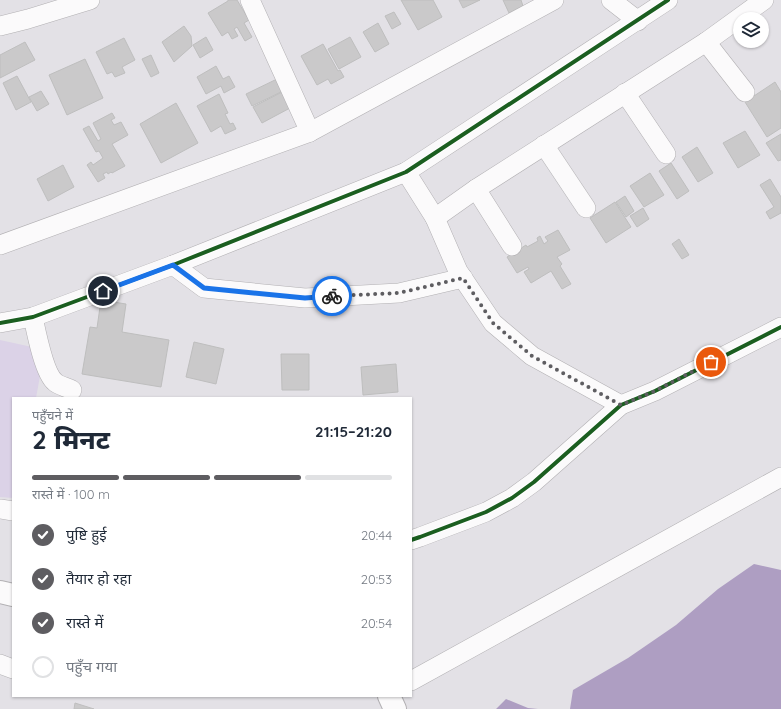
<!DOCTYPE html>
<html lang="hi">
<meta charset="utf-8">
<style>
:root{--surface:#fff;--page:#f6f6f7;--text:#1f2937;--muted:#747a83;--line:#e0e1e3;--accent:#5e5d61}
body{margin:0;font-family:Quicksand,"Noto Sans Devanagari",sans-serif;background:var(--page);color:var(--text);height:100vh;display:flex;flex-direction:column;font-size:15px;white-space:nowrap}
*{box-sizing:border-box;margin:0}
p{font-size:13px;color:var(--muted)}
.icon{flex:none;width:22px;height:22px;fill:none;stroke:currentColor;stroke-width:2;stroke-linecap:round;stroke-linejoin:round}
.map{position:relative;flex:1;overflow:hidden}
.drawer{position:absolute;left:12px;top:397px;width:400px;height:300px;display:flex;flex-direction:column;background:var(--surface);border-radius:0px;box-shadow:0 1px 3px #0004}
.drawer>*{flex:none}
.tools{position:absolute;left:733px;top:12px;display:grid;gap:8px}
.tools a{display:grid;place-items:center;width:36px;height:36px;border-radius:50%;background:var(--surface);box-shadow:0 1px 3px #0004;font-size:20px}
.pin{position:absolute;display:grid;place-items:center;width:34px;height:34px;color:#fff;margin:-17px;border:2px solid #fff;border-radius:50%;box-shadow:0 1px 4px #0007}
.courier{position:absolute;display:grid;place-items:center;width:40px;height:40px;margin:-20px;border:3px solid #1a73e8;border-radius:50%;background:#fff;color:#222;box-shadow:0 1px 5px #0007}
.headline em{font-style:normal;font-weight:800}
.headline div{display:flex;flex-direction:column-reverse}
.headline{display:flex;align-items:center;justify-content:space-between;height:68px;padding:0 20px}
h1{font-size:26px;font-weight:800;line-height:30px}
.bar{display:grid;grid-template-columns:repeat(4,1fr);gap:6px 4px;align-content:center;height:48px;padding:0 20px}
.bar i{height:5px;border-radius:3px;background:var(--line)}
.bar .active{background:var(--accent)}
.bar p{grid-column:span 4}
ol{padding:0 20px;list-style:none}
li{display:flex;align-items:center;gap:12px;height:44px}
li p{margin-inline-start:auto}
li .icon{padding:4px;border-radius:50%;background:var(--accent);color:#fff;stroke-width:4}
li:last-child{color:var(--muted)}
li i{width:22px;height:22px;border:2px solid var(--line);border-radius:50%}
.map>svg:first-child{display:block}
.green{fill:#dbd2e7}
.water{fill:#ae9ec2}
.building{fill:#cac9ca;stroke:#bebebe}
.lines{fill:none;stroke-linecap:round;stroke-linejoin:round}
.minor-casing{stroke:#b2b0b3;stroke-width:20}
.major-casing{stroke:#b2b0b3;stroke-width:24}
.minor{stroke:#fbfafb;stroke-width:19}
.major{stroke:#fbfafb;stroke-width:22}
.cycleway-casing{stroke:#fff;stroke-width:6}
.cycleway{stroke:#1b5e20;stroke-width:4}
.done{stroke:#5e5d61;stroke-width:4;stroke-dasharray:0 7.2}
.route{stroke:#1a73e8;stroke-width:5}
</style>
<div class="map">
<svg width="781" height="709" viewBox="0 0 781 709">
<rect width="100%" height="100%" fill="#e3e1e6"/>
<!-- green -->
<polygon class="green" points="0,340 32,347 42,365 36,398 13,398 13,498 0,497"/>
<!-- water -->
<g class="water">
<polygon points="754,564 781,570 781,709 570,709 573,690 628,658 676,625 718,589"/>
<polygon points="506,699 528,708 538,709 496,709"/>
</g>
<!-- building -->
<g class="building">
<polygon points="228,0 237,0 249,20 244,23 252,37 245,41 237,27 234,29 238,36 232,39 228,32 222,36 208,13 228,1"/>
<polygon points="401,0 433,0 442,17 418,30"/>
<polygon points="459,0 480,0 463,8"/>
<polygon points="503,0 521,0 523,6 509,13"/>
<polygon points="394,12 401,24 392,29 385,16"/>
<polygon points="378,23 389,44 375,52 363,32"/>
<polygon points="184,26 191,36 192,46 174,62 162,42"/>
<polygon points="206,37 213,50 200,58 193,45"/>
<polygon points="350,37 361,57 339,69 328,49"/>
<polygon points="124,38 135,60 122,67 125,73 115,77 112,72 107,74 96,52"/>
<polygon points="25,42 35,60 0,78 0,55"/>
<polygon points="323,44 338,71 340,70 344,77 331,84 328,79 317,85 301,56"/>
<polygon points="151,55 159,73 151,77 142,59"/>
<polygon points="85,59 103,98 67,115 49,75"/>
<polygon points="216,66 223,79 229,76 235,87 224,93 221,86 206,94 197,77"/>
<polygon points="17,76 31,102 16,110 3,83"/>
<polygon points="277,79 283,91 252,106 246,94"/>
<polygon points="775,82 781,92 781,128 767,137 745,102"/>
<polygon points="41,91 49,104 37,111 29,97"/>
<polygon points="282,92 290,108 262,123 253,107"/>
<polygon points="219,94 228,113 225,114 230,124 233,123 236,129 225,134 221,126 211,132 197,106"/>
<polygon points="176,103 198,143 161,163 140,124"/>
<polygon points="112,113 115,118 111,120 114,125 121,122 128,135 112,144 125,166 112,173 111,172 108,174 107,172 103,174 105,178 98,182 87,165 91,162 93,165 103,158 99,151 96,152 83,129 89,126 98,141 101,139 93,123"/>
<polygon points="745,131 760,155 738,168 723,143"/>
<polygon points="781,134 781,160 778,161 766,143"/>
<polygon points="697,147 713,173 698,182 682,157"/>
<polygon points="671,163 689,191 677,199 659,171"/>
<polygon points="63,165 74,187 48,201 37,179"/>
<polygon points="650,173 664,195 644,207 630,186"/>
<polygon points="770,179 781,197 781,213 770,219 766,212 774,207 760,185"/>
<polygon points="625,196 634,211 626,217 616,202"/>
<polygon points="615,202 631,227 606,243 590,218"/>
<polygon points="643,208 649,219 637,227 630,216"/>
<polygon points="558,230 570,250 557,257 562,264 560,266 571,284 562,289 551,271 531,283 524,272 529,269 528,267 517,273 507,257 526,245 527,247 538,241 537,238 540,236 544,244 548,241 545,237"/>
<polygon points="679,239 689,255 682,259 672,244"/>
<polygon points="101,300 126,304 122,332 169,340 161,387 82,374 90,327 97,328"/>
<polygon points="194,342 224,349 216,384 186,377"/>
<polygon points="281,354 309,354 309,390 282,390"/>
<polygon points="396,364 398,392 363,395 361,367"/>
<polygon points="75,703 94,709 74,709"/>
</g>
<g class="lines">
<defs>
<g id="minor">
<polyline points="250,0 310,132"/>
<polyline points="611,0 638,21"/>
<polyline points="0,26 28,19 90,0"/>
<polyline points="706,42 745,92"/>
<polyline points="625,93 666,154"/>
<polyline points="544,145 586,208"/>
<polyline points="406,172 435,218 458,271 493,323 532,356 621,405"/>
<polyline points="476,189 512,246"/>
<polyline points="435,218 476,189 706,42 764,0"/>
<polyline points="0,245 310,132 554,0"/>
<polyline points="173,265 204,288 305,298 399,293 463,278"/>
<path d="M33 317C36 331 44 373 55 382 59 386 67 387 72 390"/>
<polyline points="0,323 33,317 173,265 406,172 668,0"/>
<polyline points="0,509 13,511"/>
<polyline points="411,540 420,537 486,512 512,498 534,482 621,405 655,391 781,327"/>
<polyline points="0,664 13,669"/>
<polyline points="411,681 781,477"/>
</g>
<g id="major">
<polyline points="0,592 13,595"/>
<polyline points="389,696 395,709"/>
</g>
</defs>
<!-- minor casing -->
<use href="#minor" class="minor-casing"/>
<!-- major casing -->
<use href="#major" class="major-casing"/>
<!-- minor -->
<use href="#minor" class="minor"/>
<!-- major -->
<use href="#major" class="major"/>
<defs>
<g id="cycleway">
<polyline points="0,323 33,317 173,265 406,172 668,0"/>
<polyline points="411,540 420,537 486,512 512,498 534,482 621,405 655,391 781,327"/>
</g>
</defs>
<!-- cycleway casing -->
<use href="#cycleway" class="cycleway-casing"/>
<!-- cycleway -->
<use href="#cycleway" class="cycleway"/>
</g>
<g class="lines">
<!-- done -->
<polyline class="done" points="332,296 399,293 463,278 493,323 532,356 621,405 655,391 711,362"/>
<!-- route -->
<polyline class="route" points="103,291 173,265 204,288 305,298 332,296"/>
</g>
</svg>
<div class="tools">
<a><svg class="icon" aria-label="layers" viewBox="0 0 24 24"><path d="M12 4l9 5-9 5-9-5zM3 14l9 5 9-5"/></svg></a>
</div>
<div class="pin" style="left:711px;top:362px;background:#ea580c"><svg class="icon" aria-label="bag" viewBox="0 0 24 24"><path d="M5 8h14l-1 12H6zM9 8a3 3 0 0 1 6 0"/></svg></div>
<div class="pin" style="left:103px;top:291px;background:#1f2937"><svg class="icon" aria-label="home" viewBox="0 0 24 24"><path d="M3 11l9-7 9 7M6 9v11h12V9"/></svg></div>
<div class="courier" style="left:332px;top:296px"><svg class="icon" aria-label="bike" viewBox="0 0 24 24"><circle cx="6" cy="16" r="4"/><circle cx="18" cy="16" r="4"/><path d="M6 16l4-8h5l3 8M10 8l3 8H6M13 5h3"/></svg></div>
<section class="drawer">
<div class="headline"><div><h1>2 मिनट</h1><p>पहुँचने में</p></div><em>21:15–21:20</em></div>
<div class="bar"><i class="active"></i><i class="active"></i><i class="active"></i><i></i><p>रास्ते में · 100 m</p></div>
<ol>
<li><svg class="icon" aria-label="check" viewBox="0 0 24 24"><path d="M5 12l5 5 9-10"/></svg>पुष्टि हुई<p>20:44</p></li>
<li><svg class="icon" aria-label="check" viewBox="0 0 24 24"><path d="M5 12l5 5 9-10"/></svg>तैयार हो रहा<p>20:53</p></li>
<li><svg class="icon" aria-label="check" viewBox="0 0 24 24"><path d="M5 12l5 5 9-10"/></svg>रास्ते में<p>20:54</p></li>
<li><i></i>पहुँच गया</li>
</ol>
</section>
</div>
